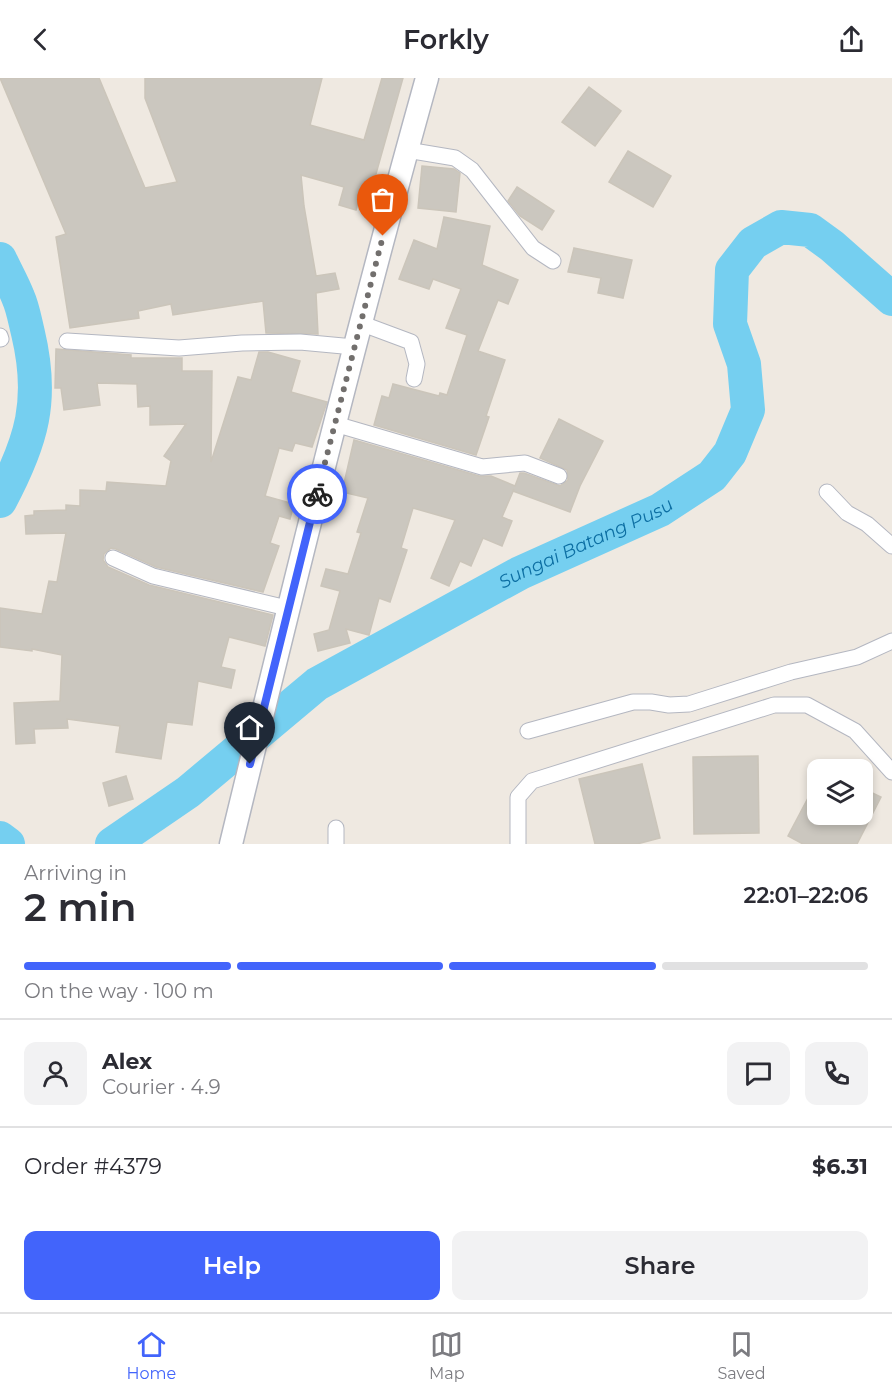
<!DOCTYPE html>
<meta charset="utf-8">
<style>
:root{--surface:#fff;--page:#f2f2f3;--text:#2b2b33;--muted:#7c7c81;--line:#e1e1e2;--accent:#4264fb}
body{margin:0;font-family:Montserrat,sans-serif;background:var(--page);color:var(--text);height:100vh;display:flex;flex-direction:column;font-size:22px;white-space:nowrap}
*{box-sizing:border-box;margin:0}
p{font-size:20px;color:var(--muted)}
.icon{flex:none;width:33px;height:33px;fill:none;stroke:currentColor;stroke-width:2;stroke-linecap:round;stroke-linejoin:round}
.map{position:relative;height:766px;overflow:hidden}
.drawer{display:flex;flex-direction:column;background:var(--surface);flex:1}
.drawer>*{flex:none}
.controls{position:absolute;left:807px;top:681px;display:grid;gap:12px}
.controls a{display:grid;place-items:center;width:66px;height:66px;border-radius:12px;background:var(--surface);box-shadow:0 3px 9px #0003;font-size:30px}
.pin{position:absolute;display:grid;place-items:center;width:51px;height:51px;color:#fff;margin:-62px -26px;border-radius:50% 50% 50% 0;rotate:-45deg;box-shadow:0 0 6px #0007}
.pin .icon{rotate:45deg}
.courier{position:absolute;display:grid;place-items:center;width:60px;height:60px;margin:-30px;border:4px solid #4264fb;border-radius:50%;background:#fff;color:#222;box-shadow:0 2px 8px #0007}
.headline em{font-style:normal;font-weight:600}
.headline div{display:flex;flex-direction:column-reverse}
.headline{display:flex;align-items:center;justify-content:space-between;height:102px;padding:0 24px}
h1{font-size:39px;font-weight:600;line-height:45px}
.bar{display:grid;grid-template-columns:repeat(4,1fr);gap:9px 6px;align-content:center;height:72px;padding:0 24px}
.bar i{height:8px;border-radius:4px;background:var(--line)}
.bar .active{background:var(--accent)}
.bar p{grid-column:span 4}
.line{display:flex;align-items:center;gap:15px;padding:0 24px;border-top:2px solid var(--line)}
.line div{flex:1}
.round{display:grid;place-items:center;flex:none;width:63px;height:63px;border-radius:12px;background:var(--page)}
.button{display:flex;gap:12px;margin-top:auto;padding:12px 24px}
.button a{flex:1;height:69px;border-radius:12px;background:var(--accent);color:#fff;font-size:24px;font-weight:600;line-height:69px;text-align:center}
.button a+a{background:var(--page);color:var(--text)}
header{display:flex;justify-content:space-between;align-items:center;height:78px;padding:0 24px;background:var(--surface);font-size:27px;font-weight:600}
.tab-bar{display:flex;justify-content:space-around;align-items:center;height:84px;border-top:2px solid var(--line);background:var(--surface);font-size:16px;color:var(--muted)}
.tab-bar a{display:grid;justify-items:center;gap:3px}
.tab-bar .active{color:var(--accent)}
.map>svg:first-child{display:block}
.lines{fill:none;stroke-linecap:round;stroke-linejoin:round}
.river{stroke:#75cff0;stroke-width:34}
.building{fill:#cbc7bf;stroke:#cbc5ba;stroke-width:1.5}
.minor-casing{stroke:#b4b7c1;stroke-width:17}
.secondary-casing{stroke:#b4b7c1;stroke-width:25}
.minor{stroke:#fff;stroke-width:15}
.secondary{stroke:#fff;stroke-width:22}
.done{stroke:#726f6d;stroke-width:6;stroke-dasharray:0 10.8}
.route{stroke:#4264fb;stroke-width:8}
.labels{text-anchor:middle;stroke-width:5;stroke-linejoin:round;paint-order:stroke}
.water-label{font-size:18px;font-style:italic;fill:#0d6fa3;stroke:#fff}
</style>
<header><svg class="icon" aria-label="back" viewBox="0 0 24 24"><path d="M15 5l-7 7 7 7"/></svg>Forkly<svg class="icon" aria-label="share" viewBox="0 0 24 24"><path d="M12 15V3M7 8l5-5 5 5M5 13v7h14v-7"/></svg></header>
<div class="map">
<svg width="892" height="766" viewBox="0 0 892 766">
<rect width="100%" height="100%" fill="#efe9e1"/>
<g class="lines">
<!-- river -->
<g class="river">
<path d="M0 181C6 194 13 206 18 219 23 230 25 243 28 255 44 322 32 363 0 423"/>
<polyline points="0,760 8,766"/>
<path id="s1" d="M112 766 188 714 317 606 520 495 660 432 712 398 730 375 748 332 744 286 730 246 732 192 753 165 781 149 810 152 832 168 892 221"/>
</g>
</g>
<!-- building -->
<g class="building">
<polygon points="0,0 99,0 145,110 177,104 145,20 145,0 322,0 310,47 364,62 382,0 403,0 370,117 361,115 356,132 339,127 344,109 301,97 304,128 316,198 335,195 339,211 316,215 318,256 266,255 263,223 173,237 171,226 138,233 139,240 70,250 56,159 66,156"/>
<polygon points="589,9 621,33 595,68 562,44"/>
<polygon points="628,73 671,98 653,129 609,104"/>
<polygon points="422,88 454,91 460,95 456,134 418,130"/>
<polygon points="517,109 554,133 542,152 520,138 508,123"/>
<polygon points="444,139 490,148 482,187 518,202 508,226 498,222 478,273 505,282 486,338 489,339 476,377 374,347 382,318 389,320 393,306 439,318 440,315 447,317 467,257 446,250 461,211 433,201 429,211 399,201 414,162 437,171"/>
<polygon points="574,170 632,182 623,220 598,215 601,200 568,194"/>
<polygon points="56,271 131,277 131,280 182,280 182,293 212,293 211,384 238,299 251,302 259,274 268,274 300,283 291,314 327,324 312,369 295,365 292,373 279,370 278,374 265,418 294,426 290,441 279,438 270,465 279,468 263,514 156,489 116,471 111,470 104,476 103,482 108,489 149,507 273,537 265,568 229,559 221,589 235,592 231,610 198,603 192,647 167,644 161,681 116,674 120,648 67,641 68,650 34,651 35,665 16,666 14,625 60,623 62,577 32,571 32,573 0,569 0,530 42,536 49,503 57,504 66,455 26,456 25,438 34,437 34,433 66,432 66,427 80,428 80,412 106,413 107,404 166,408 171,383 164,378 186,346 150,347 150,328 138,329 137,306 97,305 100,327 64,332 61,310 55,310"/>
<polygon points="559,341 603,363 580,408 570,434 513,413 514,411 502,439 512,443 502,468 483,460 471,488 460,483 449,508 431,500 455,442 413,430 401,470 407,472 390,524 379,520 369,557 346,551 350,565 318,573 314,556 329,552 340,513 321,508 326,491 348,496 361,455 357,454 368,420 342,414 354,362 479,398 491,398 515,408 520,395 524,395 560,408 568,402 567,392 540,380"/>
<polygon points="758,678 759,755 694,756 693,679"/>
<polygon points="642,686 660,760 637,766 595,766 579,701"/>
<polygon points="126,698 133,721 109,728 103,705"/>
<polygon points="818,701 818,736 862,736 862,710 881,719 857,766 803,766 788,758"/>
</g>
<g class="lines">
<defs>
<g id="minor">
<polyline points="407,72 455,80 472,92 533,170 553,183"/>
<polyline points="360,245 411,264 417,286 414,301"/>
<polyline points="0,258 1,261"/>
<polyline points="67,263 179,270 242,265 300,264 354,269"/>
<polyline points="335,346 482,389 525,385 559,398"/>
<polyline points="827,414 847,435 867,446 892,468"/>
<polyline points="113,480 153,498 287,530"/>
<polyline points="528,653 633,624 651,624 669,627 689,626 791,594 857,579 892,563"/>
<polyline points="336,766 336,750"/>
<polyline points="518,766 518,719 532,703 774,627 807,627 855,653 892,694"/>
</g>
<path id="secondary" d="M231 766C293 510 356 254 427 0"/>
</defs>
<!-- minor casing -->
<use href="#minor" class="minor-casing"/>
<!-- secondary casing -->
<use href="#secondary" class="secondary-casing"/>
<!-- minor -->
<use href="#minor" class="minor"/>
<!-- secondary -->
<use href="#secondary" class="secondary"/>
</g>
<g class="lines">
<!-- done -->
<polyline class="done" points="317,416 383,158"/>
<!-- route -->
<polyline class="route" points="250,686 317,416"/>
</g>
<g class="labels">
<!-- water labels -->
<g class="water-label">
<text dy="6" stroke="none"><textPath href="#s1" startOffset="564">Sungai Batang Pusu</textPath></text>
</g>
</g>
</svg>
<div class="controls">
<a><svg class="icon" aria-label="layers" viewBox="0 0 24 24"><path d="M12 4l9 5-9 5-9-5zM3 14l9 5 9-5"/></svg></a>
</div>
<div class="pin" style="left:383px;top:158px;background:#ea580c"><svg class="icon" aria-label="bag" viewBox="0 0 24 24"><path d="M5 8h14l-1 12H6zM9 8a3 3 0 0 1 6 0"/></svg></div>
<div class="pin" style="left:250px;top:686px;background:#1f2937"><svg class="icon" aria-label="home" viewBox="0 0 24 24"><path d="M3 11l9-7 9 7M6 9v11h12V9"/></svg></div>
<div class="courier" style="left:317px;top:416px"><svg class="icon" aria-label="bike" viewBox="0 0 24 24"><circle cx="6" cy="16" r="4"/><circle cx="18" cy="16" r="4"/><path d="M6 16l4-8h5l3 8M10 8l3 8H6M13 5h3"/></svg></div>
</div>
<section class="drawer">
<div class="headline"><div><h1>2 min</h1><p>Arriving in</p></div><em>22:01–22:06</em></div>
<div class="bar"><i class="active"></i><i class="active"></i><i class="active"></i><i></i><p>On the way · 100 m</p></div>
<div class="line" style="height:108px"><a class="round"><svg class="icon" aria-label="person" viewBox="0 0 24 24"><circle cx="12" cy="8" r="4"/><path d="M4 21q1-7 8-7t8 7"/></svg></a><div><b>Alex</b><p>Courier · 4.9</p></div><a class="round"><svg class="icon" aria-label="chat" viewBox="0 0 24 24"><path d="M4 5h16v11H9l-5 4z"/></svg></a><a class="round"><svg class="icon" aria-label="phone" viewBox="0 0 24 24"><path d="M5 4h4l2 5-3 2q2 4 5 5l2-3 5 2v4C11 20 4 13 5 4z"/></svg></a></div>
<div class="line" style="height:78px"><div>Order #4379</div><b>$6.31</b></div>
<div class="button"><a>Help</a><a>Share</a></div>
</section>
<nav class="tab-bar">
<a class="active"><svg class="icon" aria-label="home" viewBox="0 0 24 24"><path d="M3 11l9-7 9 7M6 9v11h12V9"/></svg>Home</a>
<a><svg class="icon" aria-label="map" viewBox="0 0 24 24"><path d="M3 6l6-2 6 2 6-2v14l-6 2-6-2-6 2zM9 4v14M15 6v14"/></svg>Map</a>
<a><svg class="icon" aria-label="saved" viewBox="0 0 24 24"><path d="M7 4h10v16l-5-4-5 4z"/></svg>Saved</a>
</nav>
